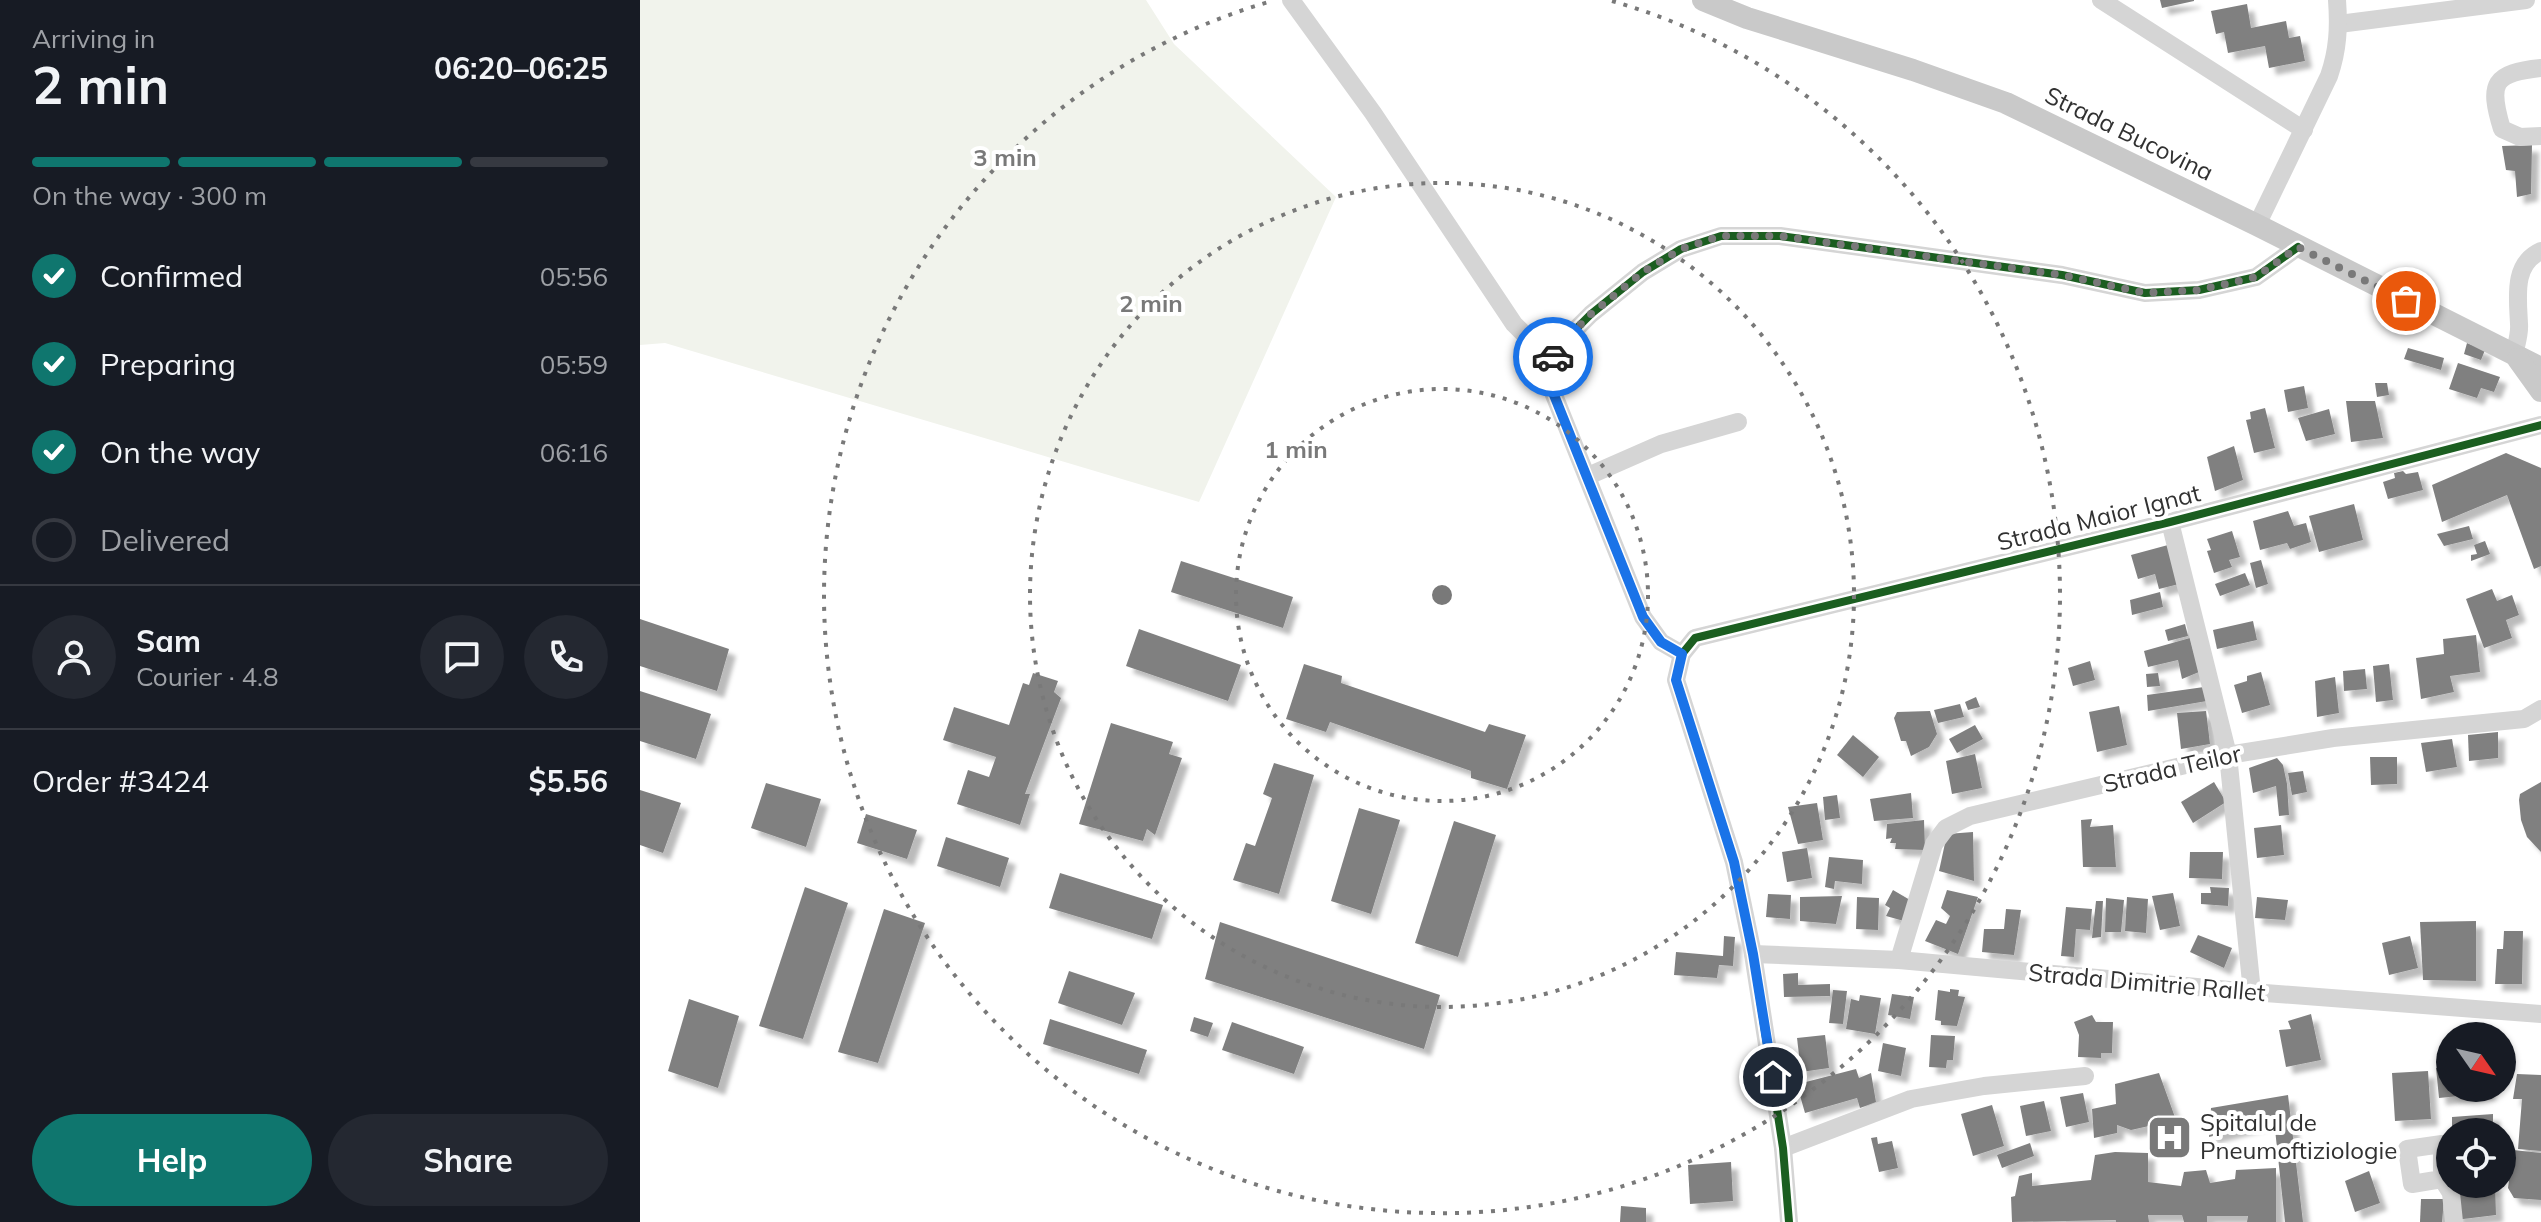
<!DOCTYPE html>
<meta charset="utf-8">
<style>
:root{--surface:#171b24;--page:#242831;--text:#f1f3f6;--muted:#9ea1a6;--line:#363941;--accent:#0f766e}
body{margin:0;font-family:Mulish,sans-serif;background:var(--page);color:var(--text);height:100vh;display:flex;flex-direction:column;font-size:30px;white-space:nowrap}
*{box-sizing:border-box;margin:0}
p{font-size:26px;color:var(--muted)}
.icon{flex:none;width:44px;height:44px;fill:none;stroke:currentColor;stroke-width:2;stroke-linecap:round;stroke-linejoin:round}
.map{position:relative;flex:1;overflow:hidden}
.panel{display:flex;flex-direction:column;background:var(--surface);width:640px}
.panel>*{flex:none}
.needle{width:52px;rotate:124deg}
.tools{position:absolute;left:1796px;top:1022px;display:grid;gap:16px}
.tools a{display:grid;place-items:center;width:80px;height:80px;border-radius:50%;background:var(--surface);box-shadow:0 2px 6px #0004;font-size:40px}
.pin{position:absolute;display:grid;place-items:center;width:68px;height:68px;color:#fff;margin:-34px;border:4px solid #fff;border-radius:50%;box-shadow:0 2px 8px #0007}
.courier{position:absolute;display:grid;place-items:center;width:80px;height:80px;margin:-40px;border:6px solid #1a73e8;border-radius:50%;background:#fff;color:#222;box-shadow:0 2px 10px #0007}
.summary em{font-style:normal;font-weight:700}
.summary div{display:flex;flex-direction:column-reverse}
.summary{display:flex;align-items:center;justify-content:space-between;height:136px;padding:0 32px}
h1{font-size:52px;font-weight:700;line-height:60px}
.bar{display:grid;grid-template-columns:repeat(4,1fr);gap:12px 8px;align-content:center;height:96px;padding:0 32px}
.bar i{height:10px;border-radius:6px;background:var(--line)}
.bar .selected{background:var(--accent)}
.bar p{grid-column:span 4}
.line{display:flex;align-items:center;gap:20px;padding:0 32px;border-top:2px solid var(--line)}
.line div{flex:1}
.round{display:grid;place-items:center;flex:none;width:84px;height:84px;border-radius:42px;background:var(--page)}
ol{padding:0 32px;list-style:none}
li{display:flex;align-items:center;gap:24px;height:88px}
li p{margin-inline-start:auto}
li .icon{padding:8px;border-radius:50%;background:var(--accent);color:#fff;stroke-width:4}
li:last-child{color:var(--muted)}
li i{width:44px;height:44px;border:4px solid var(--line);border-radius:50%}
.primary-button{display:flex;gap:16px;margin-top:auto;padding:16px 32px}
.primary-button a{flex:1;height:92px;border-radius:48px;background:var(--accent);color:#fff;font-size:32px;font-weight:700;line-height:92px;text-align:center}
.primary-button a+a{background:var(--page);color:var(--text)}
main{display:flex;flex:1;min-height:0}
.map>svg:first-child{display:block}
.green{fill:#f1f3ec}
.building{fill:#808080;filter:url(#shadow)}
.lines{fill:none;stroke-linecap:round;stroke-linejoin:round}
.minor{stroke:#d5d5d5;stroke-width:18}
.major{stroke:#c9c9c9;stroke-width:22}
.cycleway-casing{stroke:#fff;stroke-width:13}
.cycleway{stroke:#1b5e20;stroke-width:8}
.done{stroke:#797979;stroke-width:8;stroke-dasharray:0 14.4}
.route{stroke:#1a73e8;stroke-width:10}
.ring{fill:none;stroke:#797979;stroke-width:4;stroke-dasharray:4 8}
.labels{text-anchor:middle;stroke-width:8;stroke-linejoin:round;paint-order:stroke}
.street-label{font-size:24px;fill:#313131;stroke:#fff}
.poi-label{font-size:24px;fill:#313131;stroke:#fff;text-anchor:start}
.centre{fill:#797979;stroke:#fff;stroke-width:4}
.ring-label{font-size:24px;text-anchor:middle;font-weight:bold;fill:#797979;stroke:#fff;stroke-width:8;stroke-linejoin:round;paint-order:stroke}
</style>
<main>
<section class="panel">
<div class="summary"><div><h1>2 min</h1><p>Arriving in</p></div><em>06:20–06:25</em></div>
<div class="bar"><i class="selected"></i><i class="selected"></i><i class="selected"></i><i></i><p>On the way · 300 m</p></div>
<ol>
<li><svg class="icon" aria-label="check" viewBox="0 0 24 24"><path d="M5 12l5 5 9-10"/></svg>Confirmed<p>05:56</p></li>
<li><svg class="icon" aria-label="check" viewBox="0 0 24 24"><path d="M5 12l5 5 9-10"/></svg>Preparing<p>05:59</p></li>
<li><svg class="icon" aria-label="check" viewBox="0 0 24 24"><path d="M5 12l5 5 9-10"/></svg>On the way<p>06:16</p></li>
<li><i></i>Delivered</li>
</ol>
<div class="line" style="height:144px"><a class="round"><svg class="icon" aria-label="person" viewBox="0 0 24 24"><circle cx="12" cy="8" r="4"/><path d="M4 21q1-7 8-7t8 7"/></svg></a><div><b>Sam</b><p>Courier · 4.8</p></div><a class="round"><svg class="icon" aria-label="chat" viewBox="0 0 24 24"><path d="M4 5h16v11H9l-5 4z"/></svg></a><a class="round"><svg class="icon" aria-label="phone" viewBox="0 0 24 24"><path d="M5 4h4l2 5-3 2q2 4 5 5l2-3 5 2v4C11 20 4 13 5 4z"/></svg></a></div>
<div class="line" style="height:104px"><div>Order #3424</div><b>$5.56</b></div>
<div class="primary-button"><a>Help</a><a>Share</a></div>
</section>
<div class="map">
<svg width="1901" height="1222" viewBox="0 0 1901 1222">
<defs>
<filter id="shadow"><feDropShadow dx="7" dy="7" stdDeviation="2" flood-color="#0004"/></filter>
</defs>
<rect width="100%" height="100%" fill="#fff"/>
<!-- green -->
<polygon class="green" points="0,0 506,0 534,44 696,197 559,502 25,343 0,345"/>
<!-- building -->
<g class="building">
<polygon points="1520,0 1554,0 1554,1 1522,8"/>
<polygon points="1607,4 1611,28 1646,21 1649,38 1660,36 1665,61 1629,68 1625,46 1588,53 1584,32 1576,34 1571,11"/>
<polygon points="1892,145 1891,194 1877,197 1875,171 1866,170 1862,146"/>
<polygon points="1827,343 1845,350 1841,360 1824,354"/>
<polygon points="1768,348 1804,358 1801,370 1764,359"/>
<polygon points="1818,363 1860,377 1854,392 1841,388 1837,398 1809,389"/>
<polygon points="1735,383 1747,383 1749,395 1737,397"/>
<polygon points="1664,386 1668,408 1648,412 1644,390"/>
<polygon points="1706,401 1735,401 1743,438 1711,442"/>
<polygon points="1625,408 1635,448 1614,453 1606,420 1611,419 1610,412"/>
<polygon points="1689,409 1695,434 1666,441 1658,418"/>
<polygon points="1594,446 1603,480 1575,491 1567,457"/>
<polygon points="1866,453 1901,468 1901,566 1894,569 1867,495 1802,522 1792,485"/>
<polygon points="1763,471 1766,474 1778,472 1783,490 1748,499 1743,482 1755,478 1754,473"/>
<polygon points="1714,504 1723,540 1679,552 1669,516"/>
<polygon points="1648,511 1654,526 1666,523 1671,542 1650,549 1647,543 1620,550 1613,521"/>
<polygon points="1829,526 1833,539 1804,546 1797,534"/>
<polygon points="1592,531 1600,557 1589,560 1592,567 1574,573 1567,551 1571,550 1567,539"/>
<polygon points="1845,541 1850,554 1831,561 1831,555 1837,554 1834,545"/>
<polygon points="1528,545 1539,584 1519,589 1515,574 1498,579 1491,555"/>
<polygon points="1621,560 1628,584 1616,588 1610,563"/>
<polygon points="541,561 653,597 643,628 531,592"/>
<polygon points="1605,573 1610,585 1580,596 1575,584"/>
<polygon points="1852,589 1857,601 1872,595 1879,615 1866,620 1872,638 1844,648 1826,599"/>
<polygon points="1520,592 1523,607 1492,615 1490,600"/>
<polygon points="0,619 89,649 77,691 0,666"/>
<polygon points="1613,621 1617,640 1577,649 1573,630"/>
<polygon points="1545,624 1548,636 1528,641 1525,630"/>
<polygon points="499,629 601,665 588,701 486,666"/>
<polygon points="1836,635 1840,672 1810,676 1814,692 1781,699 1776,658 1804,654 1803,639"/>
<polygon points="1550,638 1559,672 1542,679 1538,660 1508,667 1504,651"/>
<polygon points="1450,661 1455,680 1433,686 1428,668"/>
<polygon points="664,664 702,676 701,683 845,732 849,724 886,735 867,789 831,778 831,771 690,722 686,732 646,719"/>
<polygon points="1749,664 1753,700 1736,702 1733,666"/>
<polygon points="1725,669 1727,689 1704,691 1703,671"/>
<polygon points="1621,672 1630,705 1602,713 1594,685 1607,681 1607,676"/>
<polygon points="393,673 418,681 414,692 421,698 385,794 390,794 380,825 317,804 328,770 349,777 356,757 303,740 314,707 369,725 383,683 389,685"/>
<polygon points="1518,673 1520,686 1507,687 1506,674"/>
<polygon points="1695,677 1699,713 1677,717 1675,681"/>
<polygon points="1564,687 1567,701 1508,711 1507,695"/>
<polygon points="0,691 71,714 56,759 0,741"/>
<polygon points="1336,697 1340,707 1328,710 1325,702"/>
<polygon points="1320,704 1324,717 1298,723 1294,710"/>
<polygon points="1479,706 1487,745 1457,752 1449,712"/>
<polygon points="1290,711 1297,734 1289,747 1271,756 1266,741 1261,741 1254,718 1257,712"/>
<polygon points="1566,711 1570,744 1541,749 1537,713"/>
<polygon points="471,723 533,742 529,754 542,758 515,835 507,829 503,841 439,824"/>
<polygon points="1335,725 1343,739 1317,753 1309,739"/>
<polygon points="1858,732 1858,758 1829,761 1828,735"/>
<polygon points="1213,735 1239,757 1223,777 1197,755"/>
<polygon points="1812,739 1817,767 1786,772 1781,743"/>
<polygon points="1335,754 1342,788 1312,794 1306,761"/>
<polygon points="1730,757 1757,757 1757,784 1731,785"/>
<polygon points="1637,758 1643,765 1647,784 1649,815 1639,816 1636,786 1613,793 1609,768"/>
<polygon points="634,763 674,775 639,894 593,880 606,843 615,846 632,798 623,794"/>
<polygon points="1663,771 1667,792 1652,795 1648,773"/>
<polygon points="1574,782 1586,802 1553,823 1541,802"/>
<polygon points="1901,782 1901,852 1887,837 1881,820 1879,800 1880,794"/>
<polygon points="126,783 181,799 166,847 111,828"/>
<polygon points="0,790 41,803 23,853 0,845"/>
<polygon points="1271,793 1273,818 1234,821 1230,799"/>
<polygon points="1197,795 1200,818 1185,820 1183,797"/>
<polygon points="1177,803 1183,840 1158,844 1148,807"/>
<polygon points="719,808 760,820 731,914 691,901"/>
<polygon points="226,814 277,830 267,859 217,843"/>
<polygon points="1452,819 1450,827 1473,825 1476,867 1443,867 1441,820"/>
<polygon points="1284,820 1285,850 1255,849 1256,843 1250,843 1252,838 1246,839 1247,824"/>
<polygon points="814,821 856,835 818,957 775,943"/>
<polygon points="1641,825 1644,855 1617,858 1614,828"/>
<polygon points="1333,832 1334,881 1299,871 1307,834"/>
<polygon points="306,837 369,858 360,887 297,866"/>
<polygon points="1167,848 1172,878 1147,882 1142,852"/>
<polygon points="1550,852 1583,852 1582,879 1549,878"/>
<polygon points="1189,857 1223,860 1222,884 1195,881 1194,889 1185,887"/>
<polygon points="420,873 523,905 512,939 409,908"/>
<polygon points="165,887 208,903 163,1039 119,1026"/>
<polygon points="1570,887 1589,888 1588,906 1561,904 1561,893 1571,893"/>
<polygon points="1253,890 1270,900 1264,921 1246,916 1250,908 1245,905"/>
<polygon points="1307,890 1338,897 1318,954 1285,941 1296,920 1306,924 1310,916 1301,908"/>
<polygon points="1533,893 1540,926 1520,930 1512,896"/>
<polygon points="1128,894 1151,895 1150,919 1126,917"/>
<polygon points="1202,896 1196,924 1160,921 1160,897"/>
<polygon points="1217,897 1239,898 1238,930 1216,929"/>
<polygon points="1487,897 1508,899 1506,933 1485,931"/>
<polygon points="1617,897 1648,900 1645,920 1615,918"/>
<polygon points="1466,898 1484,900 1481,932 1465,932"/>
<polygon points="1456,901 1463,901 1461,937 1452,938"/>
<polygon points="1426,907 1452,909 1450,930 1436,929 1434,957 1421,956"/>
<polygon points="244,909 285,923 238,1063 198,1052"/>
<polygon points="1366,909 1381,910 1374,955 1342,952 1344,929 1364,929"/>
<polygon points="1836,921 1836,981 1783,980 1780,922"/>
<polygon points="580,922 800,995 784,1049 565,979"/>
<polygon points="1864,931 1883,931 1882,984 1855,984 1857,949 1863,949"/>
<polygon points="1558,935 1592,948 1584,968 1550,952"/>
<polygon points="1084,936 1095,937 1093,966 1079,965 1077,978 1034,975 1036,952 1083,956"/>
<polygon points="1770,936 1778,968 1749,975 1742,943"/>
<polygon points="429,971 495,993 482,1025 418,1003"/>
<polygon points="1158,973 1158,985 1190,984 1190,996 1144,997 1143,974"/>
<polygon points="1310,989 1319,990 1318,996 1325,997 1317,1026 1301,1025 1301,1021 1295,1020 1298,990 1310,992"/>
<polygon points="1193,990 1207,991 1203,1024 1189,1023"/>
<polygon points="1252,994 1274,997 1270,1019 1248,1015"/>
<polygon points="1220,995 1241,998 1235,1034 1206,1029 1211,999 1219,1001"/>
<polygon points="49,999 99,1016 78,1088 28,1071"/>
<polygon points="1671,1014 1681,1060 1646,1067 1639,1030 1651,1029 1648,1021"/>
<polygon points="1452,1015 1456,1022 1473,1022 1472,1053 1461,1053 1461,1058 1438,1057 1439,1035 1434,1022"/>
<polygon points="554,1017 573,1023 568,1037 550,1031"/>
<polygon points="410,1019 507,1050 499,1074 403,1044"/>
<polygon points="592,1022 664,1047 654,1074 582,1050"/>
<polygon points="1185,1035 1189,1068 1161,1072 1157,1038"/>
<polygon points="1291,1035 1315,1036 1313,1060 1307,1060 1306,1068 1289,1067"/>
<polygon points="1243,1043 1266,1048 1261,1076 1238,1071"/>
<polygon points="1810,1066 1810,1088 1848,1088 1849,1093 1799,1098 1796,1068"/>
<polygon points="1216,1069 1219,1078 1231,1073 1236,1102 1220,1108 1217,1098 1165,1113 1159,1092 1165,1090 1162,1083"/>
<polygon points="1788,1071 1791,1119 1755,1121 1752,1073"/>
<polygon points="1519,1073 1536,1120 1491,1130 1477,1125 1477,1133 1454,1138 1452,1109 1476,1104 1475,1084"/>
<polygon points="1877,1074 1901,1075 1901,1151 1878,1149 1882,1099 1873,1099"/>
<polygon points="1443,1093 1449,1122 1426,1127 1420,1097"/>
<polygon points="1648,1095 1663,1222 1645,1222 1634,1120 1569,1137 1571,1108"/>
<polygon points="1404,1101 1411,1131 1386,1136 1380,1106"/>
<polygon points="1352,1105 1364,1146 1333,1156 1321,1114"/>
<polygon points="1853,1114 1853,1132 1812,1132 1812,1117"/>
<polygon points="1237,1137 1238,1144 1252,1141 1258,1168 1239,1172 1231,1138"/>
<polygon points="1390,1143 1394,1156 1362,1168 1357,1155"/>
<polygon points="1873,1150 1901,1153 1901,1200 1874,1198 1868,1188"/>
<polygon points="1475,1152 1508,1153 1508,1182 1541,1186 1544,1172 1566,1170 1570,1183 1595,1179 1596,1170 1636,1168 1636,1222 1607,1222 1608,1216 1567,1216 1567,1222 1544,1222 1542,1215 1508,1215 1509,1222 1476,1222 1476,1220 1372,1222 1371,1197 1375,1196 1379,1176 1392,1173 1392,1186 1451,1180 1455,1155"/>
<polygon points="1091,1162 1093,1201 1050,1204 1048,1165"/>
<polygon points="1729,1171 1740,1203 1715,1212 1705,1181"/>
<polygon points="1814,1184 1855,1184 1856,1215 1815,1220"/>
<polygon points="1781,1199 1804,1199 1802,1222 1780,1222"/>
<polygon points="981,1206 1006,1208 1006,1222 980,1222"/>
</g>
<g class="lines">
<!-- minor -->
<g class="minor">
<polyline points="651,0 733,113 874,324 911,361"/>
<polyline points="1461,0 1664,130"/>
<polyline points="1699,24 1886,0"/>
<path d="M1901 68C1853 73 1848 83 1862 129L1880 137 1901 136"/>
<path d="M1617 225 1689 76C1698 50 1699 27 1697 0"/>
<path d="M1874 355C1876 345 1880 334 1879 324 1878 298 1872 264 1901 251"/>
<polyline points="948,476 1021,444 1098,422"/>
<polyline points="1530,522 1588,755 1612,992"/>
<polyline points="1042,654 1021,642 1003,617 912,390 911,361 925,340 951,314 1003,272 1041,249 1081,236 1140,236 1422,275 1505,293 1559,290 1616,277 1658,247"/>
<polyline points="1113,954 1259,960 1612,992 1901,1014"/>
<polyline points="1259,960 1294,844 1306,828 1330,816 1588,755 1693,738 1884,719 1901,709"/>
<polyline points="1143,1148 1271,1099 1344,1086 1445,1076"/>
<polyline points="1802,1179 1772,1184 1767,1149 1802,1144 1802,1179 1811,1193 1814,1222"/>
<polyline points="1149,1222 1143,1148 1113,954 1094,862 1036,680 1042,654 1055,638 1530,522 1901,425"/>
</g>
<!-- major -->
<g class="major">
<polyline points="1063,0 1107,18 1273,70 1366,103 1617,225 1901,368"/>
<polyline points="1878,359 1901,391"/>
</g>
<defs>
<g id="cycleway">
<polyline points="1042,654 1021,642 1003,617 912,390 911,361 925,340 951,314 1003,272 1041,249 1081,236 1140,236 1422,275 1505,293 1559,290 1616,277 1658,247"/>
<polyline points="1149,1222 1143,1148 1113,954 1094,862 1036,680 1042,654 1055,638 1530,522 1901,425"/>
</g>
</defs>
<!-- cycleway casing -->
<use href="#cycleway" class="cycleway-casing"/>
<!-- cycleway -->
<use href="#cycleway" class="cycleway"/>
</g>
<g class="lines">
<!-- done -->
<polyline class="done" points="913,357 925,340 951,314 1003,272 1041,249 1081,236 1140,236 1422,275 1505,293 1559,290 1616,277 1658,247 1766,301"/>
<!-- route -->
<polyline class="route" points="913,357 911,361 912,390 1003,617 1021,642 1042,654 1036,680 1094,862 1113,954 1133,1077"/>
</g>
<!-- distance rings -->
<g class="ring">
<circle cx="802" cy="595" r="206"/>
<circle cx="802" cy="595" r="412"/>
<path d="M972 1A618 618 0 1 1 632 1"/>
</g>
<!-- icons -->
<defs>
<symbol id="hospital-square" viewBox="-11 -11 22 22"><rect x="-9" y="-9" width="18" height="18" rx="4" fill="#797979" stroke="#fff"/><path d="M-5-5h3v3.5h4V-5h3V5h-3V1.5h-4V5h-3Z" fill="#fff"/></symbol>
</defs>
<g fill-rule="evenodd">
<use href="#hospital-square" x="1504" y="1112" width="51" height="51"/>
</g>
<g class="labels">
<!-- street labels -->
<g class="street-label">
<text transform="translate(1489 134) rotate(26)" y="8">Strada Bucovina</text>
<text transform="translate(1459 518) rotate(-14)" y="8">Strada Maior Ignat</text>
<text transform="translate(1532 769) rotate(-13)" y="8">Strada Teilor</text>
<text transform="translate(1507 983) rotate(5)" y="8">Strada Dimitrie Rallet</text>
</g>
<!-- poi labels -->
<g class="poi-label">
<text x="1560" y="1131">Spitalul de<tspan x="1560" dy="28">Pneumoftiziologie</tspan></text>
</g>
</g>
<circle cx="802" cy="595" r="12" class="centre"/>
<g class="ring-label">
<text x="365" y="166">3 min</text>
<text x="511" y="312">2 min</text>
<text x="656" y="458">1 min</text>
</g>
</svg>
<div class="tools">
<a><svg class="needle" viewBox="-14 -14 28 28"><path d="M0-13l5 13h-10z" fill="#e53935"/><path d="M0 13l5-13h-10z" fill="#9ea1a6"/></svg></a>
<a><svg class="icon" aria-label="locate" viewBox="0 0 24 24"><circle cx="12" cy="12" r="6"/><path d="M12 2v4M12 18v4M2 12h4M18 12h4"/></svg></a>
</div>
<div class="pin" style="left:1766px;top:301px;background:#ea580c"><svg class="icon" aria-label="bag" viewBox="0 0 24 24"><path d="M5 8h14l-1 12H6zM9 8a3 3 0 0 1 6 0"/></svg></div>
<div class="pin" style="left:1133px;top:1077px;background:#1f2937"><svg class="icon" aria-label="home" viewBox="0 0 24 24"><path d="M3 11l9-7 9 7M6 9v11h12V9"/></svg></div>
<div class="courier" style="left:913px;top:357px"><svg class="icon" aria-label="car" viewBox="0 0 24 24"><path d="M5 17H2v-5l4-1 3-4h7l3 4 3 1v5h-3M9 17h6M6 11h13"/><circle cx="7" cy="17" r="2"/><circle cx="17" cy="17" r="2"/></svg></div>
</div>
</main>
